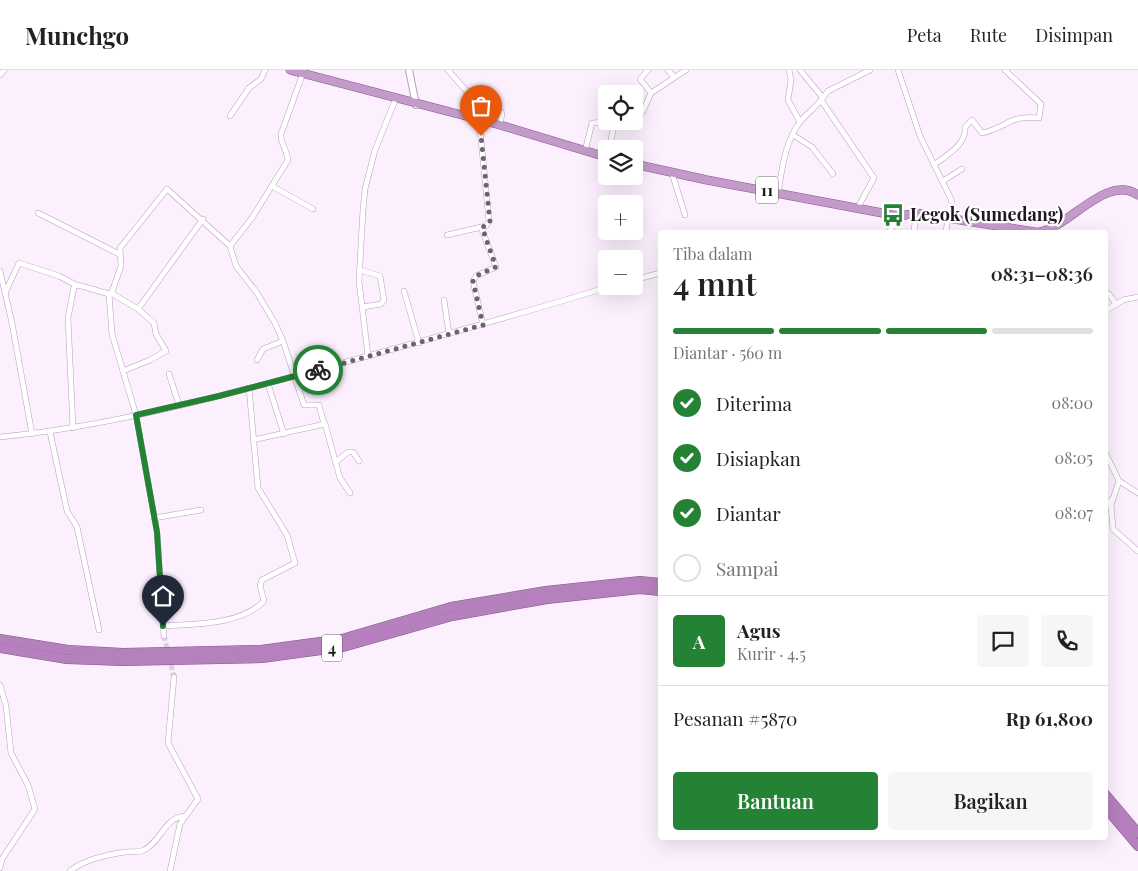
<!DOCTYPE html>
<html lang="id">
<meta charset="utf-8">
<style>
:root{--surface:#fff;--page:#f6f6f6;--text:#222;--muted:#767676;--line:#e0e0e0;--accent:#248234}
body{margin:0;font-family:"Playfair Display",serif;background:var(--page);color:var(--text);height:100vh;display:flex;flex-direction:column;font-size:19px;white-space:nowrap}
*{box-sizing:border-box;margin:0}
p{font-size:16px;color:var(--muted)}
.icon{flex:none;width:28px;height:28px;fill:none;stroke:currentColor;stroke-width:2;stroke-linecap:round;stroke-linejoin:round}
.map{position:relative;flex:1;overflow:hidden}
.details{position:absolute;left:658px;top:160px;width:450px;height:610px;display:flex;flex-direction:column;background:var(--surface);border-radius:5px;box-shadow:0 5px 20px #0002}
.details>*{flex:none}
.tools{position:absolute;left:598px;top:15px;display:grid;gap:10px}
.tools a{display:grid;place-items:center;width:45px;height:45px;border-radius:5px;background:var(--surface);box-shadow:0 5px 20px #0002;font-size:25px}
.pin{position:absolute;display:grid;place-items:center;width:42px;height:42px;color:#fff;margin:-51px -21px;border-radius:50% 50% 50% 0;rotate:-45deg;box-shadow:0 0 5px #0007}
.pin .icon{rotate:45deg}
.courier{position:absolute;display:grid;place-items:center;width:50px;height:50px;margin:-25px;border:4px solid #248234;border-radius:50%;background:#fff;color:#222;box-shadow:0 1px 6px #0007}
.overview em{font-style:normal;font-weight:600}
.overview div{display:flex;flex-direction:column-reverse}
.overview{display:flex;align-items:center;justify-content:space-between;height:85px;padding:0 15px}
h1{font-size:32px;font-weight:600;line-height:38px}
.bar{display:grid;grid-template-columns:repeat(4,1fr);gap:8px 5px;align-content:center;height:60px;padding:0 15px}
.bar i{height:6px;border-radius:4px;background:var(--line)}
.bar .active{background:var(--accent)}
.bar p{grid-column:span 4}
.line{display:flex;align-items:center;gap:12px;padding:0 15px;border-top:1px solid var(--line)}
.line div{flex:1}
.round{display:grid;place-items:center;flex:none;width:52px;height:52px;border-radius:5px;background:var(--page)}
ol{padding:0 15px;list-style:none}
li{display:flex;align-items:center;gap:15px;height:55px}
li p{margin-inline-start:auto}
li .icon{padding:5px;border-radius:50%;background:var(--accent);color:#fff;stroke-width:4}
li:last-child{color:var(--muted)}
li i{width:28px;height:28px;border:2px solid var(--line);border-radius:50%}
.action{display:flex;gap:10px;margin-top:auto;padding:10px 15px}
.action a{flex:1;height:58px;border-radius:5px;background:var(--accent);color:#fff;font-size:20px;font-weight:600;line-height:58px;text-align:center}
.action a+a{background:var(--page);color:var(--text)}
header{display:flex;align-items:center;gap:30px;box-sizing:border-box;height:70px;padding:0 25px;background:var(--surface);border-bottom:1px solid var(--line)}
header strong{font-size:24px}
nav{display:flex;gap:28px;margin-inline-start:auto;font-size:18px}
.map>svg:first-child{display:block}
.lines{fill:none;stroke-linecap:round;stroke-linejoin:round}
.minor-tunnel{stroke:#dbcfdd;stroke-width:5;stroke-dasharray:5 2.5;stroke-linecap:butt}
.minor-casing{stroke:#b5a1b8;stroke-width:6}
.tertiary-casing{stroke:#b5a1b8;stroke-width:8}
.trunk-casing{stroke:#815c87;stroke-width:9}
.motorway-casing{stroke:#815c87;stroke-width:10}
.minor{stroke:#fff;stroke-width:5}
.tertiary{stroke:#fff;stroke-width:6}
.trunk{stroke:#c49acb;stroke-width:8}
.motorway{stroke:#b680be;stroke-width:9}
.done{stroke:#6c636e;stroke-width:5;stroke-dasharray:0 9}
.route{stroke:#248234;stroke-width:6}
.labels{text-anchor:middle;stroke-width:4.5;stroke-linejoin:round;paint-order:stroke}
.shield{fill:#fff;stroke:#625d63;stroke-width:1}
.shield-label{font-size:16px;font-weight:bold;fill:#1f1820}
.poi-label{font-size:18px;font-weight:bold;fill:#1f1820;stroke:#fff;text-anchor:start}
</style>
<header>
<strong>Munchgo</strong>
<nav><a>Peta</a><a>Rute</a><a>Disimpan</a></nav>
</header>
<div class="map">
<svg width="1138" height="801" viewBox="0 0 1138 801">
<rect width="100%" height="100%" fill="#fceffe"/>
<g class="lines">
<!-- minor-tunnel -->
<polyline class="minor-tunnel" points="164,566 174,607"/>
<defs>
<g id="minor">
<polyline points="448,0 470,25 502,43 500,55"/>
<polyline points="648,0 640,9 651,23"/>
<polyline points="668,0 674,7"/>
<polyline points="789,0 791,10 788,30 800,52"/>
<polyline points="800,0 823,28"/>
<polyline points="898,0 920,66 951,129 955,149"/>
<path d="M303 3 281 64C280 73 287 80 288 90L252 148 230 176 236 196 257 223 275 253 283 271 304 335H319L324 354"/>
<polyline points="0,5 4,0"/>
<polyline points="821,30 828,21 870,0"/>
<polyline points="230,46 249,18 261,9 265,0"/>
<polyline points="634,49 643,41 651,23 686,0"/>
<polyline points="793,65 812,77 833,104"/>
<polyline points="609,79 615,51"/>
<polyline points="585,81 592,53 620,51"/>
<path d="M935 94C947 85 967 74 965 57L972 50 982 63C1007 58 1007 45 1039 48L1041 34 1005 0"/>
<polyline points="672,103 685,145"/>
<polyline points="943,111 962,99"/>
<polyline points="272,116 313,139"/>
<path d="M778 123C782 100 785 71 800 52 806 44 815 38 821 30L874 108 858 137"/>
<polyline points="38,143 119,184"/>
<polyline points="481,157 496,197 476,206 473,211 483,255"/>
<polyline points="889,162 900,146"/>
<polyline points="914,162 916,143"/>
<polyline points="946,162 948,148"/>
<polyline points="447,165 486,156 489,151 479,49"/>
<polyline points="360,200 380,206 384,230 381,234 363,237"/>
<polyline points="0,201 12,253 32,364"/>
<polyline points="634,210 660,203"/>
<polyline points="404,221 419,273"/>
<polyline points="5,223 19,193 59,206 76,215"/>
<polyline points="111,223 138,239"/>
<polyline points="109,224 112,264 136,345 157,462 164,566"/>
<polyline points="1109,224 1116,234"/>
<polyline points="444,230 449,264"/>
<polyline points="1105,241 1123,230 1138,227"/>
<polyline points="368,286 359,211 363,140 365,119 375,80 396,28"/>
<polyline points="257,290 263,279 283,271"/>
<polyline points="123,301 150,290 166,281 156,264 154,253 138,239 203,149"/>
<polyline points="169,304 179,335"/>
<polyline points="268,314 284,364"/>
<polyline points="73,358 68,248 74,217 78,215 109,224 112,222 121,196 120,178 167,119 230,176"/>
<polyline points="50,362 67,441 77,457 99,560"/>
<path d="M0 367C113 356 222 326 332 296 425 270 519 245 611 216"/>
<polyline points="253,370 325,354 340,408 350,423"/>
<polyline points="1105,382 1119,411 1111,435 1113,459 1138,481"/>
<polyline points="337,391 348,382 353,382 359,391"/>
<polyline points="1119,411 1138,423"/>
<polyline points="1105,438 1112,429"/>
<polyline points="154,448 201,440"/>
<path d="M163 556C195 554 241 555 264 531L260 516 262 510 295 493 287 465 258 418 249 318"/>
<polyline points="0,615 6,636 11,683 28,715 35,739 2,789 0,798"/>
<path d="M70 801C85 789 107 785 125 782 131 781 139 783 144 780 162 771 163 749 184 746"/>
<polyline points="170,801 180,754 198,729 168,673 174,607"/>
</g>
<polyline id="tertiary" points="409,0 416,35"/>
<g id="trunk">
<polyline points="290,0 500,55 606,87"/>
<polyline points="634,94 707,110 893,145 900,146 916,143 1035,162"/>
<path d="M1039 162C1069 158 1106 103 1138 125"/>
</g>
<g id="motorway">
<polyline points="0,569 68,580 123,583 261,580 342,569 451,537 546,521 640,511 660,513"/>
<polyline points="0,578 67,589 123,591 262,588 343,577 452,546 547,529 640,519 660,521"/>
<polyline points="1105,724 1138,763"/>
<polyline points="1105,737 1138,776"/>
</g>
</defs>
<!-- minor casing -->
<use href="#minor" class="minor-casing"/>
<!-- tertiary casing -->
<use href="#tertiary" class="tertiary-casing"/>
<!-- trunk casing -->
<use href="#trunk" class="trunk-casing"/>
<!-- motorway casing -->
<use href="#motorway" class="motorway-casing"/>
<!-- minor -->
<use href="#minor" class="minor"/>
<!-- tertiary -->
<use href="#tertiary" class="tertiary"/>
<!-- trunk -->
<use href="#trunk" class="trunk"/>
<!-- motorway -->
<use href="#motorway" class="motorway"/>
</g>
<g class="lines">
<!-- done -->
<polyline class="done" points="318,300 483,255 473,211 476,206 496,197 482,157 486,156 490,152 481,66"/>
<!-- route -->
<polyline class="route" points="163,556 157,462 136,345 219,326 318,300"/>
</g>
<!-- icons -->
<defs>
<symbol id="bus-bare" viewBox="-9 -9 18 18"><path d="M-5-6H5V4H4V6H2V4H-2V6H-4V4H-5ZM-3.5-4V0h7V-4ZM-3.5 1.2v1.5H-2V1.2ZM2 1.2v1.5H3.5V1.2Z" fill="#248234" stroke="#fff" stroke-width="2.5" paint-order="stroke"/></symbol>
</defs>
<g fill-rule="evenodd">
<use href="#bus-bare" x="877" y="129" width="32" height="32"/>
</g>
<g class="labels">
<!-- shield labels -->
<g class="shield">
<rect x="756" y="106.5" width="22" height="27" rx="4"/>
<rect x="322" y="564.5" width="20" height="27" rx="4"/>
</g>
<g class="shield-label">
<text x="767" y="126">11</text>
<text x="332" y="584">4</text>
</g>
<!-- poi labels -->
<g class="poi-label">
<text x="910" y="151">Legok (Sumedang)</text>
</g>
</g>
</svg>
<div class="tools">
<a><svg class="icon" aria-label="locate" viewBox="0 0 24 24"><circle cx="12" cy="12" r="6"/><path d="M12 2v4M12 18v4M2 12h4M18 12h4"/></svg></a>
<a><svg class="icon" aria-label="layers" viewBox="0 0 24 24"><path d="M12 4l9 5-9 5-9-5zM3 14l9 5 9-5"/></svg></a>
<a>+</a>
<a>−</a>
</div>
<div class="pin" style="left:481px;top:66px;background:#ea580c"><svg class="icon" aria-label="bag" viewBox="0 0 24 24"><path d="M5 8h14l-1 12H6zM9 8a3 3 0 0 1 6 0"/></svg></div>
<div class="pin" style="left:163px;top:556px;background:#1f2937"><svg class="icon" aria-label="home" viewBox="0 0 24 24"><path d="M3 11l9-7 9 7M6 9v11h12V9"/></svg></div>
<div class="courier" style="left:318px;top:300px"><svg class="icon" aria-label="bike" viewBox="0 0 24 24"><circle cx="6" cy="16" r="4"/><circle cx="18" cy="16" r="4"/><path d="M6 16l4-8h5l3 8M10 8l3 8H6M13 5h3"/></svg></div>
<section class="details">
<div class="overview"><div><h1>4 mnt</h1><p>Tiba dalam</p></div><em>08:31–08:36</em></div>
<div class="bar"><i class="active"></i><i class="active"></i><i class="active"></i><i></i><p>Diantar · 560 m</p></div>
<ol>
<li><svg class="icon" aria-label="check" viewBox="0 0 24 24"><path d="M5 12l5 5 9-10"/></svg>Diterima<p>08:00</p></li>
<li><svg class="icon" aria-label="check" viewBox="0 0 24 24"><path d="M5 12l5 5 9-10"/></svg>Disiapkan<p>08:05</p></li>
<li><svg class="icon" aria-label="check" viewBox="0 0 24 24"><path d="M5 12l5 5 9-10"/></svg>Diantar<p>08:07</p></li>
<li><i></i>Sampai</li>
</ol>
<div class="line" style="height:90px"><b class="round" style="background:var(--accent);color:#fff">A</b><div><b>Agus</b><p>Kurir · 4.5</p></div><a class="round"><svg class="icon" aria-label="chat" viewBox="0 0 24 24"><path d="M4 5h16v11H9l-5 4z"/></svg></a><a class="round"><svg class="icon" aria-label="phone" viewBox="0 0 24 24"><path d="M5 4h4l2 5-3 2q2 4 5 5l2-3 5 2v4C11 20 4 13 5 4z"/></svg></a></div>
<div class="line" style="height:65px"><div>Pesanan #5870</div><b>Rp 61,800</b></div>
<div class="action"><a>Bantuan</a><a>Bagikan</a></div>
</section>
</div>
